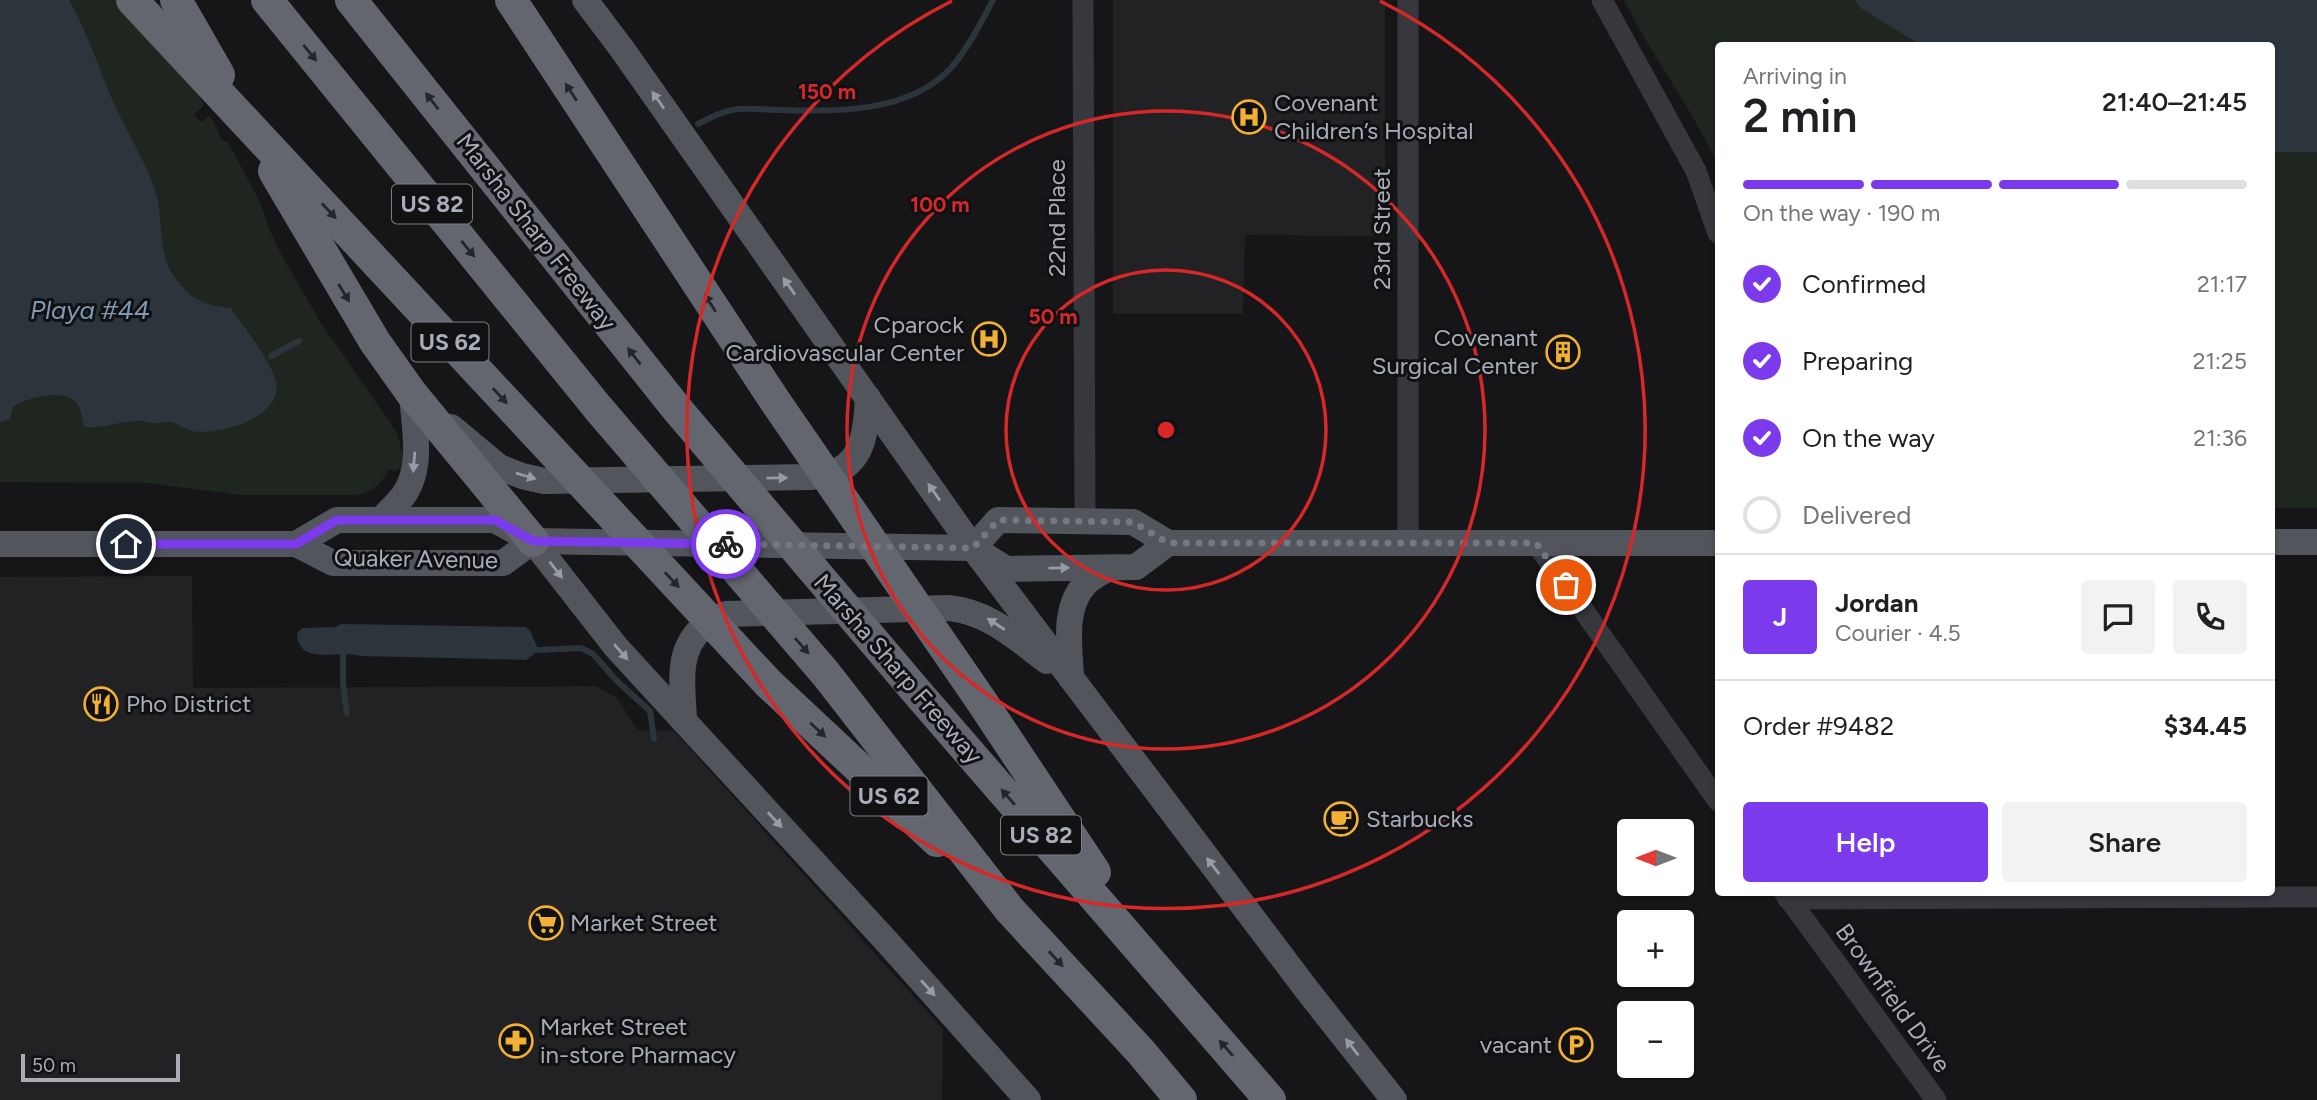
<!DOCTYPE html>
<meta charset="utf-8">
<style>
:root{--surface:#fff;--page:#f2f2f2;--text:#202124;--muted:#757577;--line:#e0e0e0;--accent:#7c3aed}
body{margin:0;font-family:Figtree,sans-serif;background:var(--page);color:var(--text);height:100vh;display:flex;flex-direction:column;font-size:26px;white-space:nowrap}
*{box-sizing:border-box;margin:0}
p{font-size:23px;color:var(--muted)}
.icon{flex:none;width:38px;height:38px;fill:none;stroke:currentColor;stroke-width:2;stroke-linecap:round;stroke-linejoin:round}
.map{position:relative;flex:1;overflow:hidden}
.side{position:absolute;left:1715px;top:42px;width:560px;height:854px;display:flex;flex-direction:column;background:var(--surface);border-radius:7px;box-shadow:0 2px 5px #0004}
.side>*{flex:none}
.needle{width:46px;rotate:270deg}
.buttons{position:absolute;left:1617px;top:819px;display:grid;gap:14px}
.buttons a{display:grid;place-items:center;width:77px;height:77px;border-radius:7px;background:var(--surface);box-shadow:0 2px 5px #0004;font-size:35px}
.scale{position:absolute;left:21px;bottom:18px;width:159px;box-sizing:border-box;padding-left:7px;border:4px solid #a8adb8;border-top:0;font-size:19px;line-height:24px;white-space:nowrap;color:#a8adb8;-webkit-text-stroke:5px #111113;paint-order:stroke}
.pin{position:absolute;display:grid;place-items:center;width:60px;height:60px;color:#fff;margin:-30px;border:4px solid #fff;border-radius:50%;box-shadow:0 2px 7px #0007}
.courier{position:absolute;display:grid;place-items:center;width:70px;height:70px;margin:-35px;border:5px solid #7c3aed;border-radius:50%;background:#fff;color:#222;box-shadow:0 2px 9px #0007}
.headline em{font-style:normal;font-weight:600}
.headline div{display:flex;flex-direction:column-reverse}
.headline{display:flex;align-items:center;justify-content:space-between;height:119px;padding:0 28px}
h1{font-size:46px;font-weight:600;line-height:52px}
.bar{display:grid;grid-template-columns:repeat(4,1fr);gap:10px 7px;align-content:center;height:84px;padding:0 28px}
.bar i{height:9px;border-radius:5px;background:var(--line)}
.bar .on{background:var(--accent)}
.bar p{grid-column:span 4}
.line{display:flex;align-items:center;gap:18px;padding:0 28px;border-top:2px solid var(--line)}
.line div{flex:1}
.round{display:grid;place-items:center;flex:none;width:74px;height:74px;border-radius:7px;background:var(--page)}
ol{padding:0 28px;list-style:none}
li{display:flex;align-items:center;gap:21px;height:77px}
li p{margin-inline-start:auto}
li .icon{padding:7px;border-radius:50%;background:var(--accent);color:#fff;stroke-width:4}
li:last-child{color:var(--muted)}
li i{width:38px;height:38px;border:4px solid var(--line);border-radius:50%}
.cta{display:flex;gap:14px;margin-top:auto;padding:14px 28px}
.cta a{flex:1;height:80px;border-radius:7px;background:var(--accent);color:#fff;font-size:28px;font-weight:600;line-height:80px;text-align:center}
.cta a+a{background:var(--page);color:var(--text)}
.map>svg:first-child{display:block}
.built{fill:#222225}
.green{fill:#1e261f}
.water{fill:#2c353c}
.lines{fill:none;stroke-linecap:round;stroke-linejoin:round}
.stream{stroke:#2c353c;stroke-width:6}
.minor{stroke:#37383d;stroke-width:21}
.major{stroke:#53555c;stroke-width:26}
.highway{stroke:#63666e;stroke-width:32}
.oneway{fill:#26262a}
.oneway2{fill:#979ba6}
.done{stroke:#757880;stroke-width:7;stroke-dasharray:0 12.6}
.route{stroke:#7c3aed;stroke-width:9}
.ring{fill:none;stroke:#d62828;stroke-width:3.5}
.labels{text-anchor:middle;stroke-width:6;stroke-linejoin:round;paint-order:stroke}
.shield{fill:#111113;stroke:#7b7e86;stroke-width:2}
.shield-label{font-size:23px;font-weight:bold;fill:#a8adb8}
.poi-label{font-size:24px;fill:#a8adb8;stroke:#111113;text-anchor:start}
.street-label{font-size:24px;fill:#a8adb8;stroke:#111113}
.water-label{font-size:26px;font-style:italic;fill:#7f9bb3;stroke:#111113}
.centre{fill:#d62828;stroke:#111113;stroke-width:3.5}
.ring-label{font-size:21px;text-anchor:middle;font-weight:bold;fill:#d62828;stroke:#111113;stroke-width:6;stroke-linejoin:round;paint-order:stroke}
</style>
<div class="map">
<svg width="2317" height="1100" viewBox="0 0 2317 1100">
<rect width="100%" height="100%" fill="#161618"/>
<!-- built -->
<g class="built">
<polygon points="1113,0 1385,0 1385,236 1245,235 1243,314 1113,314"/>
<polygon points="192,576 193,688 596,686 617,698 638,730 674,731 943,1029 942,1100 0,1100 0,577"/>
</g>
<!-- green -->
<g class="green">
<path d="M0 0H147L204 105 194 115 202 122 210 115 222 140 228 142 260 202 270 231 281 254 321 323 396 431 403 453 402 468 394 471 389 469C381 484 374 492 356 495H241L148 483 0 482Z"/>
<path d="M1624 0H2317V508H2272V46H1718V166C1692 107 1652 57 1624 0Z"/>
</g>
<!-- water -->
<g class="water">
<path d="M0 0H69C88 33 99 69 114 104 128 135 148 164 157 197 163 223 158 252 173 275 189 299 205 306 231 308 243 326 272 362 276 382 283 416 225 433 199 432 187 432 178 422 170 422 164 421 159 424 154 423 148 423 143 420 138 421 119 421 103 429 85 427 81 420 82 411 78 405 66 387 28 397 13 407L10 419 0 422Z"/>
<polygon points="1855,0 2317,0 2317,152 2272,152 2272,46 1921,45 1862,9"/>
<path d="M341 624 526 627 530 631 539 650 526 660 361 656C340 649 298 667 297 633L302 628 335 627Z"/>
</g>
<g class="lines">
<!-- stream -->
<g class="stream">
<path d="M698 124C735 104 741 109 780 110 836 112 909 113 951 68 968 48 981 23 993 0"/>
<polyline points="271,356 299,341"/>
<polyline points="539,650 581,648 593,654 617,681 650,711 654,739"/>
<polyline points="343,654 343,683 347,713"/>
</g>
<!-- minor -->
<g class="minor">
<polyline points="1083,0 1085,520"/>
<polyline points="1602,0 1696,171 1718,233"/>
<polyline points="1408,543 1408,0"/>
<polyline points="1536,543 1718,801"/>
<polyline points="1784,892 1936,1100"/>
<polyline points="1788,899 2317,897"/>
</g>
<!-- major -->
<g class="major">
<polyline points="585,0 622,49 973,548 1307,990 1394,1100"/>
<path d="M451 427 499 467 522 476 544 481 811 477C820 475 831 474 839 470 866 456 866 424 868 398"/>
<path d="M381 520C388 512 397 504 403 496 424 468 414 426 412 394"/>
<polyline points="533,541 616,647 889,944 1028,1100"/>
<polyline points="2272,542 2317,542"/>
<polyline points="0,544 296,544 333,563 503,563 533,541"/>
<polyline points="296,544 337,520 495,520 533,541 973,548 1006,569 1136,567 1168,543"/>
<polyline points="973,548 998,520 1133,522 1168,543 1718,543"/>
<path d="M1071 678C1070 647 1062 608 1086 583 1092 577 1102 572 1109 568"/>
<path d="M684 721C683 688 675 652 702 628 709 622 719 618 726 614L949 608C989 612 1016 638 1047 661"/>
</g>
<!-- highway -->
<g class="highway">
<polyline points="132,0 769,684 937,841"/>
<polyline points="176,0 219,75"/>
<polyline points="267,0 598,408 826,674 1009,909 1141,1052 1181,1100"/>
<polyline points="351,0 677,409 916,691 1270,1100"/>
<polyline points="511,0 775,401 980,699 1095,872"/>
<polyline points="274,171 375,342 412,394 533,541"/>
</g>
</g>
<!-- one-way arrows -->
<defs><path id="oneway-solid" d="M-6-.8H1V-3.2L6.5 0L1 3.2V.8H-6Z" transform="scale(1.75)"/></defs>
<g class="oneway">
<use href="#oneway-solid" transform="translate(310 53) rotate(51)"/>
<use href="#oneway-solid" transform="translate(571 92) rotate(-123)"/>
<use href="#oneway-solid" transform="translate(432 101) rotate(-128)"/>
<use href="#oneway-solid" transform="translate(329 211) rotate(47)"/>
<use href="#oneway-solid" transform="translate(468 249) rotate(51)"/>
<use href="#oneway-solid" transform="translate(344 293) rotate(58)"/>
<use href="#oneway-solid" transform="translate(710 303) rotate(-123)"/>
<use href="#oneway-solid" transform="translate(634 356) rotate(-128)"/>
<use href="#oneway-solid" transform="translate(500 396) rotate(47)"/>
<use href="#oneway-solid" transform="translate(672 580) rotate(47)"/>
<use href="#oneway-solid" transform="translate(802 646) rotate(49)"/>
<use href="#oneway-solid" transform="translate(818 730) rotate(43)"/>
<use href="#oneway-solid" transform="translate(1008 797) rotate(-131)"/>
<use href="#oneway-solid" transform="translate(1056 959) rotate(47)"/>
<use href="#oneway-solid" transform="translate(1226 1048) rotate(-131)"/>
</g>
<g class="oneway2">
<use href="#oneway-solid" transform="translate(658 100) rotate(-125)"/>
<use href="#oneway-solid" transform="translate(789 286) rotate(-125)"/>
<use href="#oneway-solid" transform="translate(414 462) rotate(95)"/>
<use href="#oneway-solid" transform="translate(526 476) rotate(16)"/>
<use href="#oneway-solid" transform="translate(777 478) rotate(-1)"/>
<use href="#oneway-solid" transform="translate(934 492) rotate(-125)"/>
<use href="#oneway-solid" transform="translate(1059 568) rotate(-1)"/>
<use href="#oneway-solid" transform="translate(556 570) rotate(52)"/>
<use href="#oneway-solid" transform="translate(996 624) rotate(-147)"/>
<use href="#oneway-solid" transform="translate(621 652) rotate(49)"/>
<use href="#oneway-solid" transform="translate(775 820) rotate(47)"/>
<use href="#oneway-solid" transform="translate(1213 866) rotate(-127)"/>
<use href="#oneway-solid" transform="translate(928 988) rotate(48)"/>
<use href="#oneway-solid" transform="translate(1352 1047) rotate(-128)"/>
</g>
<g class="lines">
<!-- done -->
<polyline class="done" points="726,544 973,548 998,520 1133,522 1168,543 1536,543 1566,585"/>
<!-- route -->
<polyline class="route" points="126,544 296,544 337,520 495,520 533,541 726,544"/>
</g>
<!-- distance rings -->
<g class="ring">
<circle cx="1166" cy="430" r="160"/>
<circle cx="1166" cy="430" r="319"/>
<path d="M1380 1A479 479 0 1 1 952 1"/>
</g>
<!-- icons -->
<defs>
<symbol id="hospital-ring" viewBox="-11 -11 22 22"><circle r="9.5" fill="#111113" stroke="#f2b134" stroke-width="1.5"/><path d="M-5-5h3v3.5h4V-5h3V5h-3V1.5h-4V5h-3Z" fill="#f2b134"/></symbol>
<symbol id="building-ring" viewBox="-11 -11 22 22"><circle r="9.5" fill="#111113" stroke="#f2b134" stroke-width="1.5"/><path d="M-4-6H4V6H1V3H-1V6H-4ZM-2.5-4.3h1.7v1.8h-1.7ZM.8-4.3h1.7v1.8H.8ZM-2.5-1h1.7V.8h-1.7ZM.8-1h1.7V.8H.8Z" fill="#f2b134"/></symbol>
<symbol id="restaurant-ring" viewBox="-11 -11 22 22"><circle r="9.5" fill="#111113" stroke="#f2b134" stroke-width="1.5"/><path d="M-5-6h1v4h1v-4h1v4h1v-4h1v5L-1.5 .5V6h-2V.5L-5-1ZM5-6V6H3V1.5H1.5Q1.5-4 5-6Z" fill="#f2b134"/></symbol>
<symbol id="cafe-ring" viewBox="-11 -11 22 22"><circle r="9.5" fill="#111113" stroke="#f2b134" stroke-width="1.5"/><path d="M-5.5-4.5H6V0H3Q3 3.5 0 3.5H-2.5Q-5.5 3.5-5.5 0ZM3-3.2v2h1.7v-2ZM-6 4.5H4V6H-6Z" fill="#f2b134"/></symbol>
<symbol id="supermarket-ring" viewBox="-11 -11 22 22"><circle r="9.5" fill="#111113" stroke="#f2b134" stroke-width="1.5"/><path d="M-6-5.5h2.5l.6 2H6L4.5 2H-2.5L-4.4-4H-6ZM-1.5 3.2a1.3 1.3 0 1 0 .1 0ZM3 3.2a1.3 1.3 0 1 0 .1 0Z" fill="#f2b134"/></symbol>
<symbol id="pharmacy-ring" viewBox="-11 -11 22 22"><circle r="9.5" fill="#111113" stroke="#f2b134" stroke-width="1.5"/><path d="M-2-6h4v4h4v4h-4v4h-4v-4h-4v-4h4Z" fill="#f2b134"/></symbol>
<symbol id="parking-ring" viewBox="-11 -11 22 22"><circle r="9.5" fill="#111113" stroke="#f2b134" stroke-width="1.5"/><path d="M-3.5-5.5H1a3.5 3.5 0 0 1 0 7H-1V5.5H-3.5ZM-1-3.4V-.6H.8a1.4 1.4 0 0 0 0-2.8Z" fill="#f2b134"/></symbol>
</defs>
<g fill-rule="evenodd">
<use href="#hospital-ring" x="1230" y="98" width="38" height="38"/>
<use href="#hospital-ring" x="970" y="320" width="38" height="38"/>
<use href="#building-ring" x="1544" y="333" width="38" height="38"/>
<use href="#restaurant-ring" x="82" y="685" width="38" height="38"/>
<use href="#cafe-ring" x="1322" y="800" width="38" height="38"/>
<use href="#supermarket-ring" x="527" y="904" width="38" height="38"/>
<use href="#pharmacy-ring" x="497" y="1022" width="38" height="38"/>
<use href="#parking-ring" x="1557" y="1026" width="38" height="38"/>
</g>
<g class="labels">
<!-- shield labels -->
<g class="shield">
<rect x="392" y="184.5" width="80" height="39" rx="5"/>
<rect x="411.5" y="322.5" width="77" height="39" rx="5"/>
<rect x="850.5" y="776.5" width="77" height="39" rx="5"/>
<rect x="1001" y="815.5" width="80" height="39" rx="5"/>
</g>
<g class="shield-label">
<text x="432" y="212">US 82</text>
<text x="450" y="350">US 62</text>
<text x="889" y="804">US 62</text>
<text x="1041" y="843">US 82</text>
</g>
<!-- poi labels -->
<g class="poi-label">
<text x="1274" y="111">Covenant<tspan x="1274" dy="28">Children’s Hospital</tspan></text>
<text x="964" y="333" text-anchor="end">Cparock<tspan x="964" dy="28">Cardiovascular Center</tspan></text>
<text x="1538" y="346" text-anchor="end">Covenant<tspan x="1538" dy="28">Surgical Center</tspan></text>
<text x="126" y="712">Pho District</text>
<text x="1366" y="827">Starbucks</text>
<text x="570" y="931">Market Street</text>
<text x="540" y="1035">Market Street<tspan x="540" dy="28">in-store Pharmacy</tspan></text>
<text x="1552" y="1053" text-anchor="end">vacant</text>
</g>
<!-- street labels -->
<g class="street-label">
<text transform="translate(1057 218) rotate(-90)" y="8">22nd Place</text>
<text transform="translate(1382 229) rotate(-90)" y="8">23rd Street</text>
<text transform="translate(536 232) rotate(52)" y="8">Marsha Sharp Freeway</text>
<text transform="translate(416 559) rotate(1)" y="8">Quaker Avenue</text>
<text transform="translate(898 669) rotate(49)" y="8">Marsha Sharp Freeway</text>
<text transform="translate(1893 998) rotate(54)" y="8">Brownfield Drive</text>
</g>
<!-- water labels -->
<g class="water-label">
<text x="90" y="319">Playa #44</text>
</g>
</g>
<circle cx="1166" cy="430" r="10" class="centre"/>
<g class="ring-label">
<text x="827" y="99">150 m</text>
<text x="940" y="212">100 m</text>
<text x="1053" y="324">50 m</text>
</g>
</svg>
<div class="buttons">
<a><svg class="needle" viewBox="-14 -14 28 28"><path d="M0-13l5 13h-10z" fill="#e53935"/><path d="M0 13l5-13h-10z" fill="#757577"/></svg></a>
<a>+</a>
<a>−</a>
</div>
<div class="scale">50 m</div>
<div class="pin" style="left:1566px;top:585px;background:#ea580c"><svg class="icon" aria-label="bag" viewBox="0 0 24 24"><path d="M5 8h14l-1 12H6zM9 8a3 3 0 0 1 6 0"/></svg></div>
<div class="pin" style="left:126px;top:544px;background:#1f2937"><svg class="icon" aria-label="home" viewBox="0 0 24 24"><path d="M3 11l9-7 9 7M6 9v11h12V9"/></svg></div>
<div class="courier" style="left:726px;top:544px"><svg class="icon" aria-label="bike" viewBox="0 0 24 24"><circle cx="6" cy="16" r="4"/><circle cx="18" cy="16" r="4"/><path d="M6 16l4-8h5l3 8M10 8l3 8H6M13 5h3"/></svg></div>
<section class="side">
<div class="headline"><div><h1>2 min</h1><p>Arriving in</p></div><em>21:40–21:45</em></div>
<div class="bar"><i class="on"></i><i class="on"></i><i class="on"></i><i></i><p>On the way · 190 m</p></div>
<ol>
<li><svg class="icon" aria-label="check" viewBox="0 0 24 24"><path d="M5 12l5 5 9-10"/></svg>Confirmed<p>21:17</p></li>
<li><svg class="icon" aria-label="check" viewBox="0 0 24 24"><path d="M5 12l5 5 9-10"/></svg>Preparing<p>21:25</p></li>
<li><svg class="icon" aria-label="check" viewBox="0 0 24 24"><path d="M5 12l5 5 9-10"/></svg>On the way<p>21:36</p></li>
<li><i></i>Delivered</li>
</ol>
<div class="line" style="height:126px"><b class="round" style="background:var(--accent);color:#fff">J</b><div><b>Jordan</b><p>Courier · 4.5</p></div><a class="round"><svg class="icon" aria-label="chat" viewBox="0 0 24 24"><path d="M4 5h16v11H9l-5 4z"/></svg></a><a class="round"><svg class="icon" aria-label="phone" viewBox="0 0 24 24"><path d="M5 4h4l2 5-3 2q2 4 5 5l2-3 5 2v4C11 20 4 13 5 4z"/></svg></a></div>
<div class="line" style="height:91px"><div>Order #9482</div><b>$34.45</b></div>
<div class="cta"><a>Help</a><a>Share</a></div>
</section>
</div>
